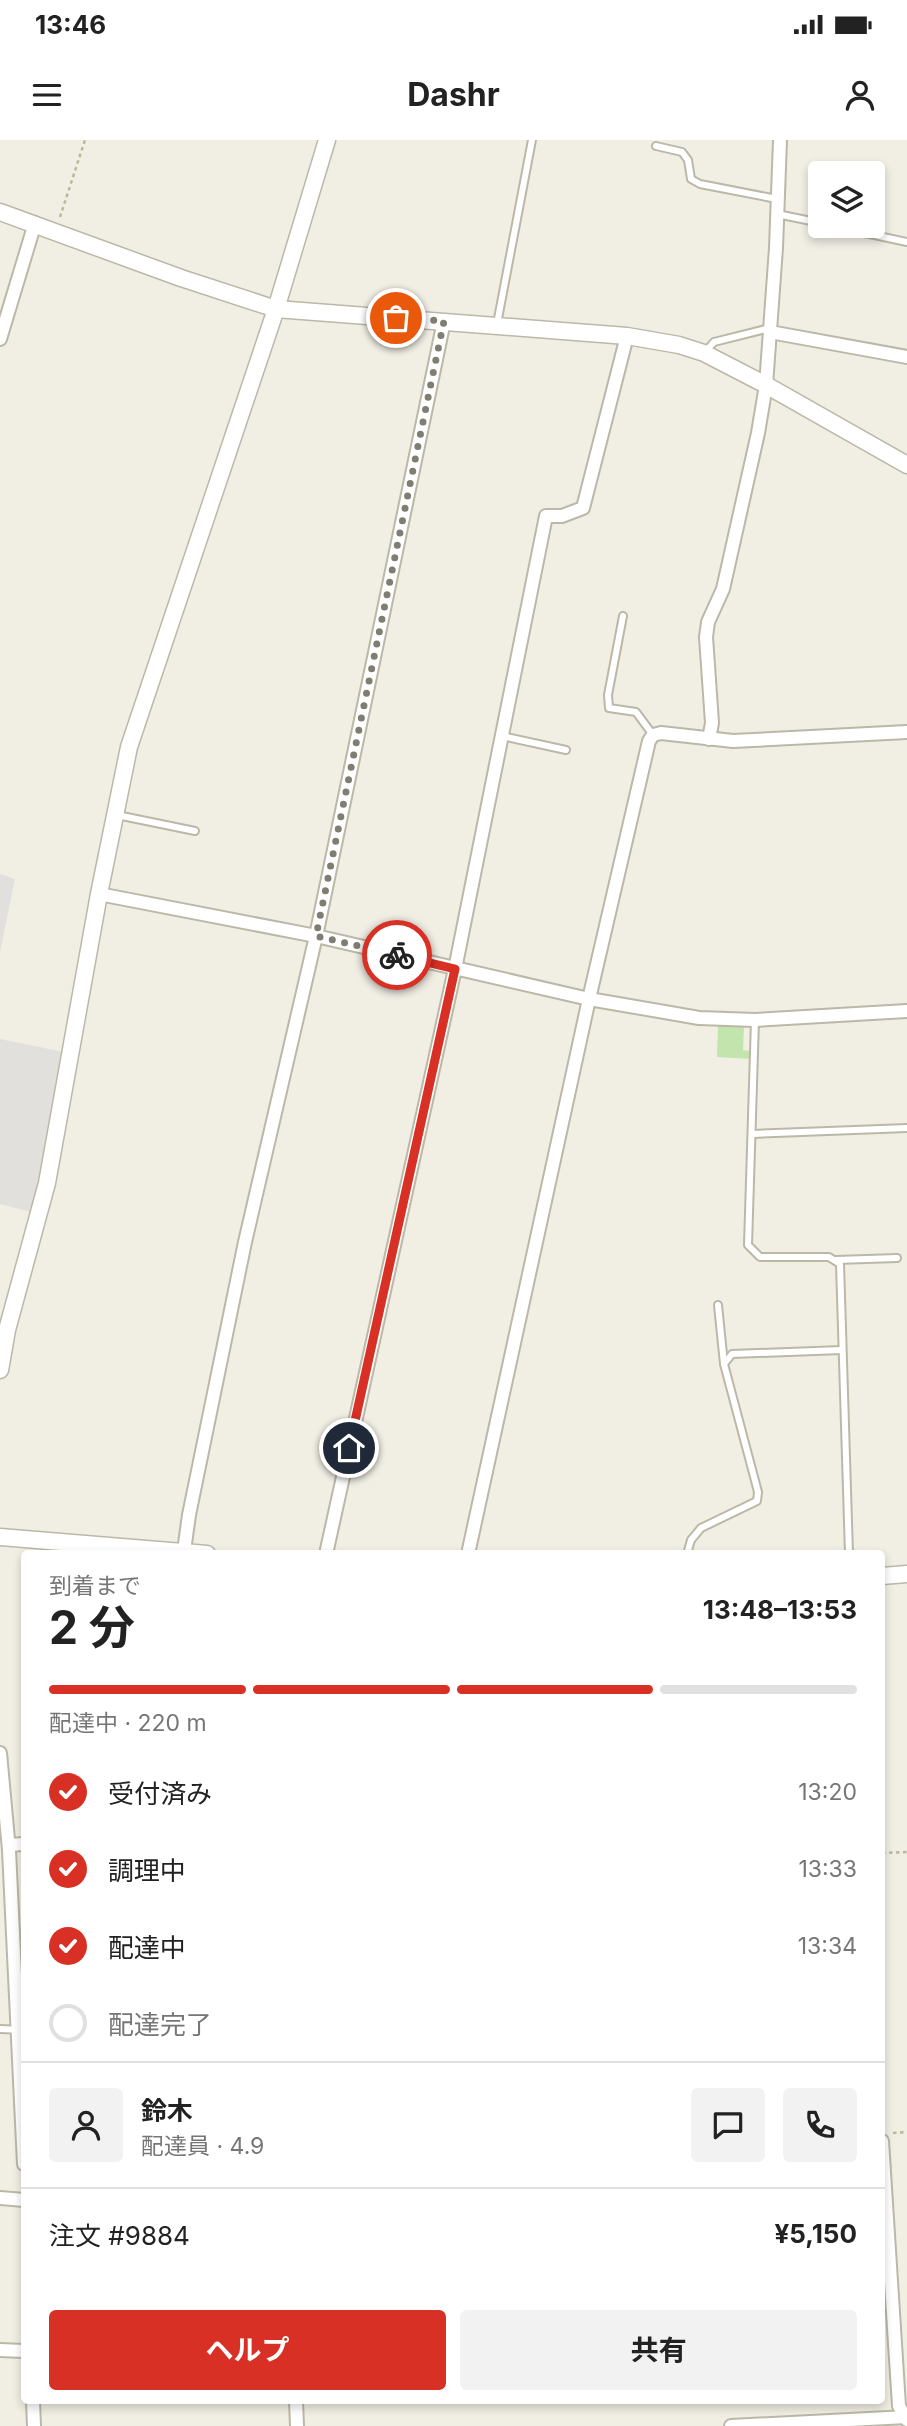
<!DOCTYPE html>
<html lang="ja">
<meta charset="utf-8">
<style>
:root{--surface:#fff;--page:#f2f2f2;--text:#222;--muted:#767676;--line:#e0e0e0;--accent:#d93025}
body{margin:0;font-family:Inter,"Noto Sans JP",sans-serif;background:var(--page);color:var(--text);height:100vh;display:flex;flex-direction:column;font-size:26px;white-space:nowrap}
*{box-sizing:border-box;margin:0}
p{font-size:23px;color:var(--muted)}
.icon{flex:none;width:38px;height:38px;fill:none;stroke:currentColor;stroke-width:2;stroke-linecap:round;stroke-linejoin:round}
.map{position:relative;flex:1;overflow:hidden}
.drawer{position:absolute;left:21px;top:1410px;width:864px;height:854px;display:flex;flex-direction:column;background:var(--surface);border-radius:7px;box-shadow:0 4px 10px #0003}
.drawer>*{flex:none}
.buttons{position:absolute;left:808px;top:21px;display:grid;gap:14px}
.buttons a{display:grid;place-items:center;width:77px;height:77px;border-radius:7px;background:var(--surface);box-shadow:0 4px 10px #0003;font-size:35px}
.pin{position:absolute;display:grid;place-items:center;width:60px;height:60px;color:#fff;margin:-30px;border:4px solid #fff;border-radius:50%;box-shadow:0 2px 7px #0007}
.courier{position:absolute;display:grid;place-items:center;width:70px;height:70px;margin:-35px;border:5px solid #d93025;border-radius:50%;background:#fff;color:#222;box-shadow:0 2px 9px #0007}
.head em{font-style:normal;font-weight:700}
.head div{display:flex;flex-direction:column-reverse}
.head{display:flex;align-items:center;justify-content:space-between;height:119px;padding:0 28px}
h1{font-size:46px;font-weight:700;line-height:52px}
.bar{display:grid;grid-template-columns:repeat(4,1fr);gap:10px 7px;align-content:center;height:84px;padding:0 28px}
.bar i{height:9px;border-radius:5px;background:var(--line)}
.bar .current{background:var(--accent)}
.bar p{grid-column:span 4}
.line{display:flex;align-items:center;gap:18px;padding:0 28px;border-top:2px solid var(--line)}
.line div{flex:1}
.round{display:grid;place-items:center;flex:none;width:74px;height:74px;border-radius:7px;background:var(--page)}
ol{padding:0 28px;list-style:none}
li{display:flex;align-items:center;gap:21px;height:77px}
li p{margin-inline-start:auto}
li .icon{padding:7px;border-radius:50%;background:var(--accent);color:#fff;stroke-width:4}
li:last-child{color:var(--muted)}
li i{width:38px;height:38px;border:4px solid var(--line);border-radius:50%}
.button{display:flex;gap:14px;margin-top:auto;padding:14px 28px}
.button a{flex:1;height:80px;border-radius:7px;background:var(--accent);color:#fff;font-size:28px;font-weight:700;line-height:80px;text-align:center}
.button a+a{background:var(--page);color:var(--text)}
.status{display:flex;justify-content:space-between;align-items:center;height:49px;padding:0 35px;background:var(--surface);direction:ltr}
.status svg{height:19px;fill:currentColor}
header{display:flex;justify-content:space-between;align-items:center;height:91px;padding:0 28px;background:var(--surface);font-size:32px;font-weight:700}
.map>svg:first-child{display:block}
.green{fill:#c3e5ad}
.parking{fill:#e2e0dc}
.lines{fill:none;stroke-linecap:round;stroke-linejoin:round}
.service-casing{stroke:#bcb8a7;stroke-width:10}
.minor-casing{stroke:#bcb8a7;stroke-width:16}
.tertiary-casing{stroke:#bcb8a7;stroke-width:19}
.path{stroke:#bdb699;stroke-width:2.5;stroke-dasharray:3.5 3.5;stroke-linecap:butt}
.service{stroke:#fff;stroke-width:6}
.minor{stroke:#fff;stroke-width:12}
.tertiary{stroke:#fff;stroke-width:16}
.done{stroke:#807d72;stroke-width:7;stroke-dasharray:0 12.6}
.route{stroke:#d93025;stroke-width:9}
</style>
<div class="status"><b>13:46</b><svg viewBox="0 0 49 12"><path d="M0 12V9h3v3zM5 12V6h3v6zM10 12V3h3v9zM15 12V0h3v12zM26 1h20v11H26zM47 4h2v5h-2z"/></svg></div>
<header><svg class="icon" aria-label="menu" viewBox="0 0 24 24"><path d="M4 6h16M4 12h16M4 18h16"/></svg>Dashr<svg class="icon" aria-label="person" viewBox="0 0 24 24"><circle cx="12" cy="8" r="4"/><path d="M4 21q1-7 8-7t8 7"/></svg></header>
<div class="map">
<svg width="907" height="2286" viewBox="0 0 907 2286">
<rect width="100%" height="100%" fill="#f1efe4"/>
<!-- green -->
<polygon class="green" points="718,884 744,886 743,910 750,911 750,919 717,917"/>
<!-- parking -->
<g class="parking">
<polygon points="0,734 15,739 0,812"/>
<polygon points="0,899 64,912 31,1072 0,1064"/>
</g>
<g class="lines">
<defs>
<g id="service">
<polyline points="656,6 682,12 688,20 691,39 700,44 777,59"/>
<polyline points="777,74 821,83"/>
<polyline points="832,86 907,102"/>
<polyline points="497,184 532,0"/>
<polyline points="705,212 714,202 770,188"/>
<polyline points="623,476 608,555 609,568 636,572 653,595"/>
<polyline points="502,596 566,610"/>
<polyline points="117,675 195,691"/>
<polyline points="755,880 748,1105 760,1117 829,1117 840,1124 849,1414"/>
<polyline points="752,994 907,988"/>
<polyline points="836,1120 897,1118"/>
<polyline points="718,1165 724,1224"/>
<polyline points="687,1414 691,1400 701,1388 757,1361 758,1352 724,1224 732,1214 842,1210"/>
<polyline points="0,1889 24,1890"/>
</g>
<g id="minor">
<polyline points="770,192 907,217"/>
<polyline points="0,199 35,83"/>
<polyline points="709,599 712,583 706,497 708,482 723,449 758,293 766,245 776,108 780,0"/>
<polyline points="99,754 316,796 589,859 699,878 755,880 907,871"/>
<polyline points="184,1411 189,1375 245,1102 316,796 444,181"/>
<polyline points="326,1414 455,829 546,376 562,376 583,368 627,196"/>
<polyline points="468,1414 589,859 649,601 653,595 661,593 733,601 907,592"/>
<polyline points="0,1613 9,1710 24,2024"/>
<polyline points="9,1705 24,1704"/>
<polyline points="882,2001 899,2266 907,2280"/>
<polyline points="0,2058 24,2060"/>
<polyline points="0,2210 24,2211"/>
<polyline points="33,2261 34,2286"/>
<polyline points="296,2261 297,2286"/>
<polyline points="731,2286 907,2277"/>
</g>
<g id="tertiary">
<polyline points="0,72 181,138 276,169 627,196 679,205 704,213 766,245 907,325"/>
<polyline points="0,1230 7,1190 47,1043 99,754 129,607 276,169 327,0"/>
<polyline points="0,1397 207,1414"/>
<polyline points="882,1436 907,1434"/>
</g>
</defs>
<!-- service casing -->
<use href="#service" class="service-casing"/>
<!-- minor casing -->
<use href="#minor" class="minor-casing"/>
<!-- tertiary casing -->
<use href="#tertiary" class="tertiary-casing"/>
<!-- path -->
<g class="path">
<polyline points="60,77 85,0"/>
<polyline points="882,1713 907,1712"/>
<polyline points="893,1993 907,1992"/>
</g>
<!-- service -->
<use href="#service" class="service"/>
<!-- minor -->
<use href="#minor" class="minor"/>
<!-- tertiary -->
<use href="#tertiary" class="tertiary"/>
</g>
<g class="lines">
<!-- done -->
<polyline class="done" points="396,178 444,181 316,796 397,815"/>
<!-- route -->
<polyline class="route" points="349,1308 455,829 397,815"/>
</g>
</svg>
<div class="buttons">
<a><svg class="icon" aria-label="layers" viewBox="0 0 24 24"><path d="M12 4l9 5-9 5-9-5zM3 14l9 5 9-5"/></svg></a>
</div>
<div class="pin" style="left:396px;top:178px;background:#ea580c"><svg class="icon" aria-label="bag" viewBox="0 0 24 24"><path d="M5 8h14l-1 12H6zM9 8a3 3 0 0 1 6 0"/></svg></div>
<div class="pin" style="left:349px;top:1308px;background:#1f2937"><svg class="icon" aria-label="home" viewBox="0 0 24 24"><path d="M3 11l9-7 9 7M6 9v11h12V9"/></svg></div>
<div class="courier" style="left:397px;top:815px"><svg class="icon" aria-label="bike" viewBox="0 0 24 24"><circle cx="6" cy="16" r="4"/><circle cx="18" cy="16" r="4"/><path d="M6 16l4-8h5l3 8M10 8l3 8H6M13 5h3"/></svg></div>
<section class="drawer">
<div class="head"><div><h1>2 分</h1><p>到着まで</p></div><em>13:48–13:53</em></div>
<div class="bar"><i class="current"></i><i class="current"></i><i class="current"></i><i></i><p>配達中 · 220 m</p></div>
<ol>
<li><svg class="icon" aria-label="check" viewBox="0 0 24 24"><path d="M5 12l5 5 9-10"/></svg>受付済み<p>13:20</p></li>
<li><svg class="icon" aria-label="check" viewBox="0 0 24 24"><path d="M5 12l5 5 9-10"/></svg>調理中<p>13:33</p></li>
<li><svg class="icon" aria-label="check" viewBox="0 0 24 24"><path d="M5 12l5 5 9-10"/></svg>配達中<p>13:34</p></li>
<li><i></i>配達完了</li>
</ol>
<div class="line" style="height:126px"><a class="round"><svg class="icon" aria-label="person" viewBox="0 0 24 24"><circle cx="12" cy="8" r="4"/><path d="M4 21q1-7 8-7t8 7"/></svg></a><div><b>鈴木</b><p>配達員 · 4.9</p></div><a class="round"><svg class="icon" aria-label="chat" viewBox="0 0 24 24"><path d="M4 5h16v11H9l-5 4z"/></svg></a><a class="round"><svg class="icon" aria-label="phone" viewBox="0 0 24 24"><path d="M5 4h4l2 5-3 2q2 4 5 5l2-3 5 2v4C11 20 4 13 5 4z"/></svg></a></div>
<div class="line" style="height:91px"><div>注文 #9884</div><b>¥5,150</b></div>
<div class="button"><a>ヘルプ</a><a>共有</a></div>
</section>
</div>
